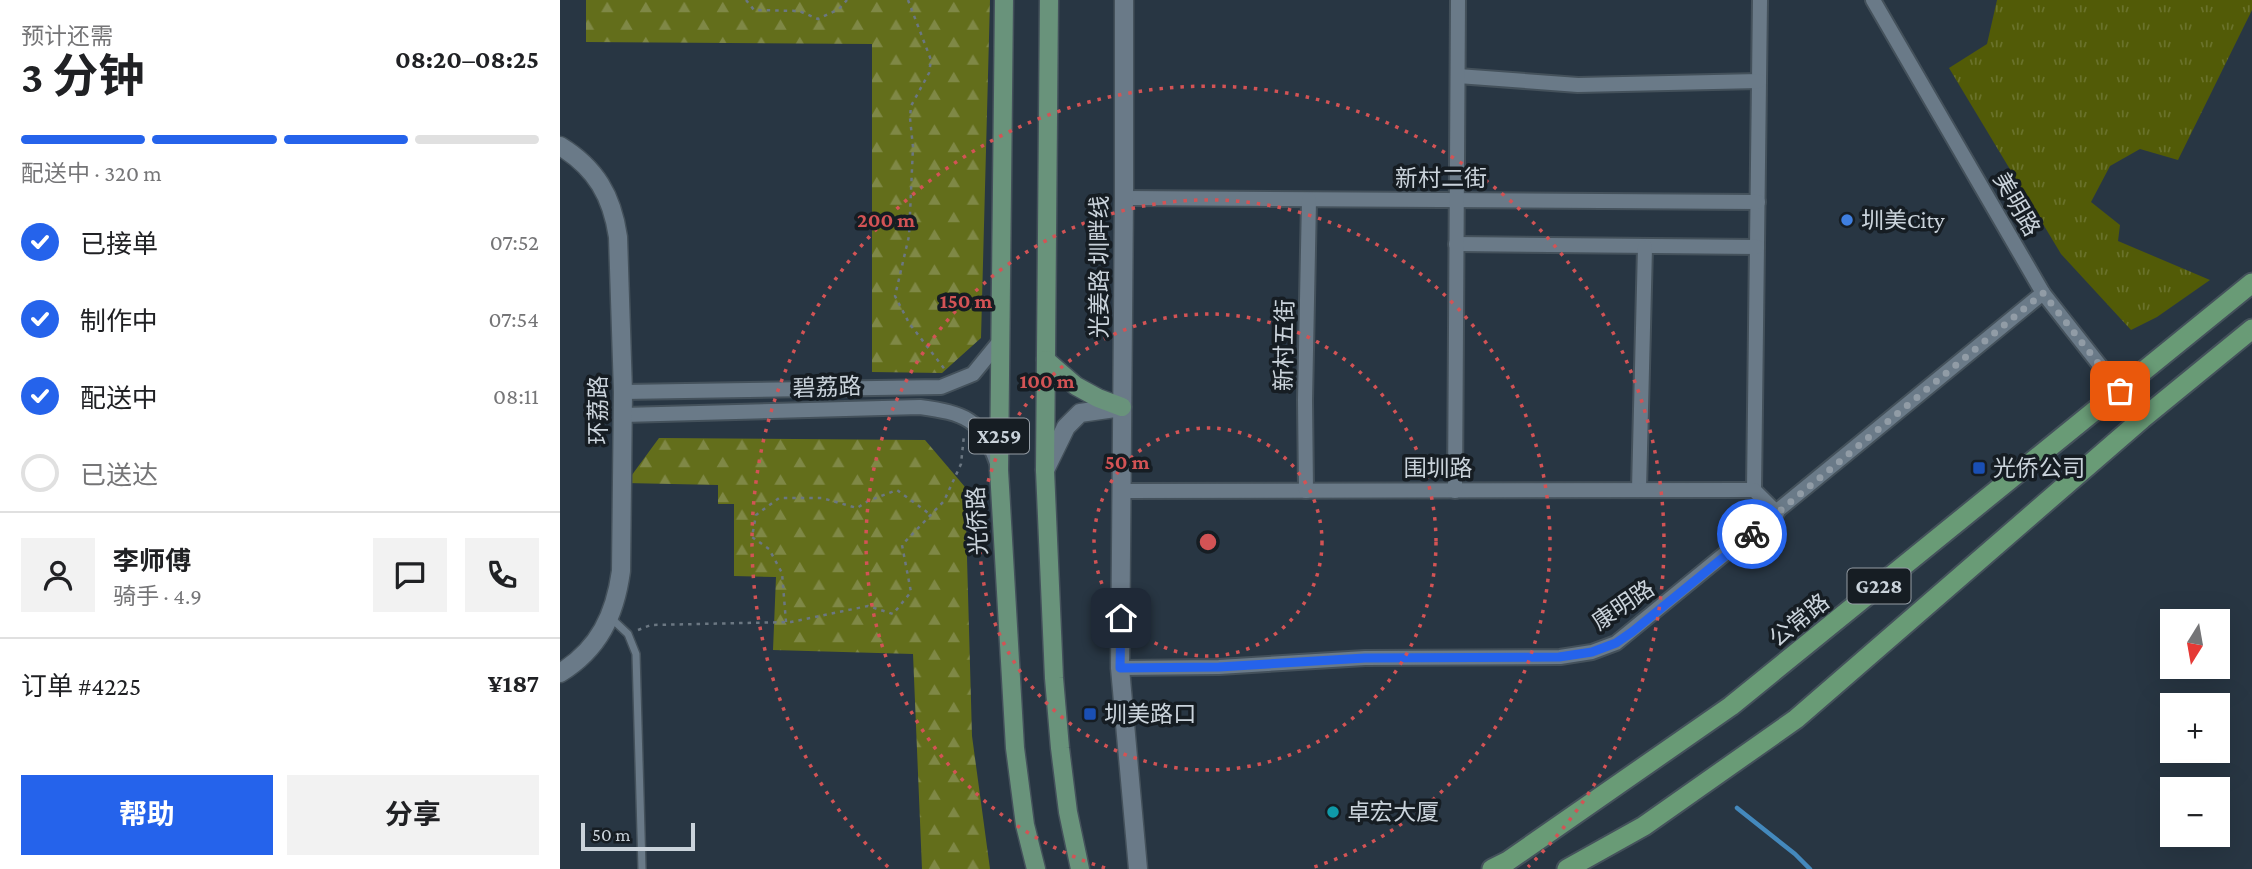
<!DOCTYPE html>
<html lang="zh">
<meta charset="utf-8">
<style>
:root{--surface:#fff;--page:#f2f2f2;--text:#202124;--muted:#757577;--line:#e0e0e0;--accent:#2563eb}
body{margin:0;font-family:"Crimson Pro","Noto Sans SC",serif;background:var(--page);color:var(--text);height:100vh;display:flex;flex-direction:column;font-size:26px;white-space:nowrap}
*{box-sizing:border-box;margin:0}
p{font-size:23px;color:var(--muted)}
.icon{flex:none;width:38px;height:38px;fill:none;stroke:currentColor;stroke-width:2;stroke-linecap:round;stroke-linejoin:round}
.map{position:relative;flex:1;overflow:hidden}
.sheet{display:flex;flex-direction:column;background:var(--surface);width:560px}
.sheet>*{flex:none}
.needle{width:46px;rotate:191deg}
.controls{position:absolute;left:1600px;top:609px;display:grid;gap:14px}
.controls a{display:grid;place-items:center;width:70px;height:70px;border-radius:0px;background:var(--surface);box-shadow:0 7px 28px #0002;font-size:35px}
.scale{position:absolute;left:21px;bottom:18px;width:114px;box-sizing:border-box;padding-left:7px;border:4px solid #cad3db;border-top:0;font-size:19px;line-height:24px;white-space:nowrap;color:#cad3db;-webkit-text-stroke:5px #161d23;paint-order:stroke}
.pin{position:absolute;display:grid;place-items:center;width:60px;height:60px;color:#fff;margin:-30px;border-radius:14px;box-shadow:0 4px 10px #0006}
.courier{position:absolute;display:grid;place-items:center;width:70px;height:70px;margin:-35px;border:5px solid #2563eb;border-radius:50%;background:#fff;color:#222;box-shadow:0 2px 9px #0007}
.overview em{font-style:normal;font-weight:700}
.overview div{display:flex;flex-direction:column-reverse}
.overview{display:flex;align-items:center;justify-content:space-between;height:119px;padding:0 21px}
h1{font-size:46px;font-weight:700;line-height:52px}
.bar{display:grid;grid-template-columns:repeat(4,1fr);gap:10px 7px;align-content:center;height:84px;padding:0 21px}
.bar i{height:9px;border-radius:5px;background:var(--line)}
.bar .current{background:var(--accent)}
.bar p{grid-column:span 4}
.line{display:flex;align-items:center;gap:18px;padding:0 21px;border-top:2px solid var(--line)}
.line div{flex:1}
.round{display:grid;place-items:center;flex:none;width:74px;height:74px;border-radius:0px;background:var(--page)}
ol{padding:0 21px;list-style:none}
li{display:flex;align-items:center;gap:21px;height:77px}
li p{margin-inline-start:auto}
li .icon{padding:7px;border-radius:50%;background:var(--accent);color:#fff;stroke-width:4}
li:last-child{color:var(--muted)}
li i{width:38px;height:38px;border:4px solid var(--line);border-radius:50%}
.primary-button{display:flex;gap:14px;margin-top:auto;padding:14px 21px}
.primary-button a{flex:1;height:80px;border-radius:0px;background:var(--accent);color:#fff;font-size:28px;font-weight:700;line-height:80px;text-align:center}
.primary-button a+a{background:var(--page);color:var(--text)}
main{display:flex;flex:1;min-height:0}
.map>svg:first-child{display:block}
.grass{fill:url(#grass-tufts)}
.forest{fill:url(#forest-firs)}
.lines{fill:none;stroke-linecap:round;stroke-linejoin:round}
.stream{stroke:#4489bd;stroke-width:4.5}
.service-casing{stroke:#44515b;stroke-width:10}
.minor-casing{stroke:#44515b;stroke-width:18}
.tertiary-casing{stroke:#44515b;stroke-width:21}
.primary-casing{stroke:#44515b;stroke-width:21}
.trunk-casing{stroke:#44515b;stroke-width:23}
.path{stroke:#6b7782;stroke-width:2.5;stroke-dasharray:3.5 5;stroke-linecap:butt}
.service{stroke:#6a7a88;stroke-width:7}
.minor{stroke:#6a7a88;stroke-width:14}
.tertiary{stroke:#6a7a88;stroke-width:18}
.primary{stroke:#69937b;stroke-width:18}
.trunk{stroke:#699b76;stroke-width:19}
.done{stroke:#919ca6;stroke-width:7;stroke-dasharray:0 12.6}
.route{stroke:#2563eb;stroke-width:9}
.ring{fill:none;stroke:#d35355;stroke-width:3.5;stroke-dasharray:3.5 7}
.shop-dot{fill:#3f7fe0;stroke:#161d23;stroke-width:2.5}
.transit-dot{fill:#1a4fb4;stroke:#161d23;stroke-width:2.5}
.culture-dot{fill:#0f9aa8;stroke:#161d23;stroke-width:2.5}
.labels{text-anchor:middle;stroke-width:7;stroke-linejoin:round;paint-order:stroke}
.shield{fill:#161d23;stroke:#949ca4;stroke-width:2}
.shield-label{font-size:21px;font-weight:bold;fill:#cad3db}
.street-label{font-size:23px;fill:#cad3db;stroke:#161d23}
.poi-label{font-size:23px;fill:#cad3db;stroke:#161d23;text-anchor:start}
.centre{fill:#d35355;stroke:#161d23;stroke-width:3.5}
.ring-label{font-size:21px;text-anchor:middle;font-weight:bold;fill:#d35355;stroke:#161d23;stroke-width:7;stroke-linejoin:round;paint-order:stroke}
</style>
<main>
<section class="sheet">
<div class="overview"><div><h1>3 分钟</h1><p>预计还需</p></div><em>08:20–08:25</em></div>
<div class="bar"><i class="current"></i><i class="current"></i><i class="current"></i><i></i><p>配送中 · 320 m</p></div>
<ol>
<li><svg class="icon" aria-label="check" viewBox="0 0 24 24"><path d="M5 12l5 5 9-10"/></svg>已接单<p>07:52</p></li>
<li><svg class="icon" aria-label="check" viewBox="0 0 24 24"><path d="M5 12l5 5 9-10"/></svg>制作中<p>07:54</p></li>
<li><svg class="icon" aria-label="check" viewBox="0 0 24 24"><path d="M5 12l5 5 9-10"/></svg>配送中<p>08:11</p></li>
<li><i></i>已送达</li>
</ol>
<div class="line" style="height:126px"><a class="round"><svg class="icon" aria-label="person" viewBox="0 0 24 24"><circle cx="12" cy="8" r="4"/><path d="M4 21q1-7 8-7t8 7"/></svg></a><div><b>李师傅</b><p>骑手 · 4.9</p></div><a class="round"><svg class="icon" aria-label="chat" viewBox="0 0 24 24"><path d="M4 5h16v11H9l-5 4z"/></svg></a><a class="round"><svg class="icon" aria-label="phone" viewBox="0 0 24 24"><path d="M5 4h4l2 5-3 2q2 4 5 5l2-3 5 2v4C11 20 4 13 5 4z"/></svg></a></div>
<div class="line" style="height:91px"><div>订单 #4225</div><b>¥187</b></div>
<div class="primary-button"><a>帮助</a><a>分享</a></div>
</section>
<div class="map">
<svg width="1692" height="869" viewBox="0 0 1692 869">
<defs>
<pattern id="grass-tufts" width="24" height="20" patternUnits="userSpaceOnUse" patternTransform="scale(1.75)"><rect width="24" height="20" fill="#525b07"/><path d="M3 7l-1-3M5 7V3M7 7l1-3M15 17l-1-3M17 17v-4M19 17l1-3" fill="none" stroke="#6a722b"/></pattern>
<pattern id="forest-firs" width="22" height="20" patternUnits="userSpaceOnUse" patternTransform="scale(1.75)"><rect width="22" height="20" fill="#636e1b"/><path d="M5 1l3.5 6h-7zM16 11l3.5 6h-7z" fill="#7f8846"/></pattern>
</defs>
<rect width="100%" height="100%" fill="#283643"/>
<!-- grass -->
<polygon class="grass" points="1437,0 1692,0 1692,10 1618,160 1580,149 1550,166 1531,202 1560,225 1558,241 1650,280 1597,317 1571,330 1501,254 1389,68 1427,44"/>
<!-- forest -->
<g class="forest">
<polygon points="26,0 430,0 421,338 382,373 312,372 312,44 26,42"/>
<polygon points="99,438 365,440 405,487 412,736 430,869 362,869 353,654 213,650 216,577 174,576 174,504 158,504 158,485 66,483"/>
</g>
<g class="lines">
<!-- stream -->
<polyline class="stream" points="1177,808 1235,854 1250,869"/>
<defs>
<polyline id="service" points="51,618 68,634 76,654 82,869"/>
<g id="minor">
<polyline points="1200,0 1194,490 1217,513"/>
<polyline points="1313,0 1483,293 1582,419"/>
<polyline points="898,76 1018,85 1199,81"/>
<polyline points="564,198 1198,202"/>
<polyline points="896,244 1197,247"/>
<polyline points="63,392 381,387 413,374 440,341"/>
<path d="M63 415 360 407C404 413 422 419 437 463"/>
<polyline points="1079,490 1085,247"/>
<polyline points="562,491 1194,490"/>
<polyline points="746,491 745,400 749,200"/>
<polyline points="895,491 898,0"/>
<polyline points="560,668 659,667 805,658 1000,657 1032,652 1056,643 1483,293"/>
</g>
<g id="tertiary">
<polyline points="564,0 564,198 560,668 578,869"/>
<path d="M0 146C36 168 52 196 58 237L63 392 61 571C55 615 39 649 0 673"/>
<polyline points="485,470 506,427 520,413 562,407"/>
</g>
<g id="primary">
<polyline points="444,0 439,470 455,748 465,825 476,869"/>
<polyline points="489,0 485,470 494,678 500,748 508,812 520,869"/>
<polyline points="486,360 516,386 538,398 562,407"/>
</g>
<g id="trunk">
<polyline points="932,869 948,861 1171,706 1692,283"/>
<polyline points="1007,869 1084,826 1236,719 1582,419 1692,329"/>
</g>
</defs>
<!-- service casing -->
<use href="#service" class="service-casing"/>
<!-- minor casing -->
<use href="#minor" class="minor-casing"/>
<!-- tertiary casing -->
<use href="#tertiary" class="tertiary-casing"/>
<!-- primary casing -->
<use href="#primary" class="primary-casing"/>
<!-- trunk casing -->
<use href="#trunk" class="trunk-casing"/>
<!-- path -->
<g class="path">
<polyline points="186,0 194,10 239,11 258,19 279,9 287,0"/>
<polyline points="348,0 371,60 369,73 351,106 350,118 353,147 349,236 335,296 349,323 386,371"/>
<polyline points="226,622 222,573 209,549 192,537 196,515 219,498 262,498 297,508 308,501 337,490 371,515"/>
<polyline points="78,630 91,625 231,622 308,606 333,614 351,592 342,545 384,501 401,464 404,435"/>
</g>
<!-- service -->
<use href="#service" class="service"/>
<!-- minor -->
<use href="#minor" class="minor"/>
<!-- tertiary -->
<use href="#tertiary" class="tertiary"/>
<!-- primary -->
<use href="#primary" class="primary"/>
<!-- trunk -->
<use href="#trunk" class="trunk"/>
</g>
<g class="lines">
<!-- done -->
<polyline class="done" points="1192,534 1483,293 1560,391"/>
<!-- route -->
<polyline class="route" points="561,618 560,668 659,667 805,658 999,657 1032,652 1056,643 1072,632 1192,534"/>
</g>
<!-- distance rings -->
<g class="ring">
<circle cx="648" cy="542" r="114"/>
<circle cx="648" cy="542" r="228"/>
<path d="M545 868A342 342 0 1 1 751 868"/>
<path d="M328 867A456 456 0 1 1 968 867"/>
</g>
<!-- markers -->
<circle class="shop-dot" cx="1287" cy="220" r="7"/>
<g class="transit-dot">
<rect x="1412" y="461" width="14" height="14" rx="3.5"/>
<rect x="523" y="707" width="14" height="14" rx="3.5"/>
</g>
<circle class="culture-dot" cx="773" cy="812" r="7"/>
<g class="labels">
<!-- shield labels -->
<g class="shield">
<rect x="409" y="418.5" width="60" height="35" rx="5"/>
<rect x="1287.5" y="568.5" width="63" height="35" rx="5"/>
</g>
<g class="shield-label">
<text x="439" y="443">X259</text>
<text x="1319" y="593">G228</text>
</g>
<!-- street labels -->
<g class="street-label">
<text x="881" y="186">新村二街</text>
<text transform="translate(1457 204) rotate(60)" y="8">美明路</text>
<text transform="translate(539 267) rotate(-90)" y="8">光姜路 圳畔线</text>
<text transform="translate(724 345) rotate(-89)" y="8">新村五街</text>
<text transform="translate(267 387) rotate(-2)" y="8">碧荔路</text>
<text transform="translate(38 410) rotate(-90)" y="8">环荔路</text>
<text x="878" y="476">围圳路</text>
<text transform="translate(417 521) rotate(-93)" y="8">光侨路</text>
<text transform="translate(1063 605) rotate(-34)" y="8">康明路</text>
<text transform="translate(1239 620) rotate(-39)" y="8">公常路</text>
</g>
<!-- poi labels -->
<g class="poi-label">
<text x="1301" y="228">圳美City</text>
<text x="1433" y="476">光侨公司</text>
<text x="544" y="722">圳美路口</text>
<text x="787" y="820">卓宏大厦</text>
</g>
</g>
<circle cx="648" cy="542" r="10" class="centre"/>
<g class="ring-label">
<text x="326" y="227">200 m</text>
<text x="406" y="308">150 m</text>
<text x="487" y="388">100 m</text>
<text x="567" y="469">50 m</text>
</g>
</svg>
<div class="controls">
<a><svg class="needle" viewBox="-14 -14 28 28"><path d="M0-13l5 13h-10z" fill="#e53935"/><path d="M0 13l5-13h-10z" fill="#757577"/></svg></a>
<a>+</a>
<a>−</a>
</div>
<div class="scale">50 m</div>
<div class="pin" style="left:1560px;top:391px;background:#ea580c"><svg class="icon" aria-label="bag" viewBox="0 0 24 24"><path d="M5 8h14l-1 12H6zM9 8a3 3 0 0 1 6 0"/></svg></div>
<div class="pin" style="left:561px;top:618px;background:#1f2937"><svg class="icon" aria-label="home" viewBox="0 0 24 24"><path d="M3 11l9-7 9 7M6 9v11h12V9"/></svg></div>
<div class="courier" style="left:1192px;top:534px"><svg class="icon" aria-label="bike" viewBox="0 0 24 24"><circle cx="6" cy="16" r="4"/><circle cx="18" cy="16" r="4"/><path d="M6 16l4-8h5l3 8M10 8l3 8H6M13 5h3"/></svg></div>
</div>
</main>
